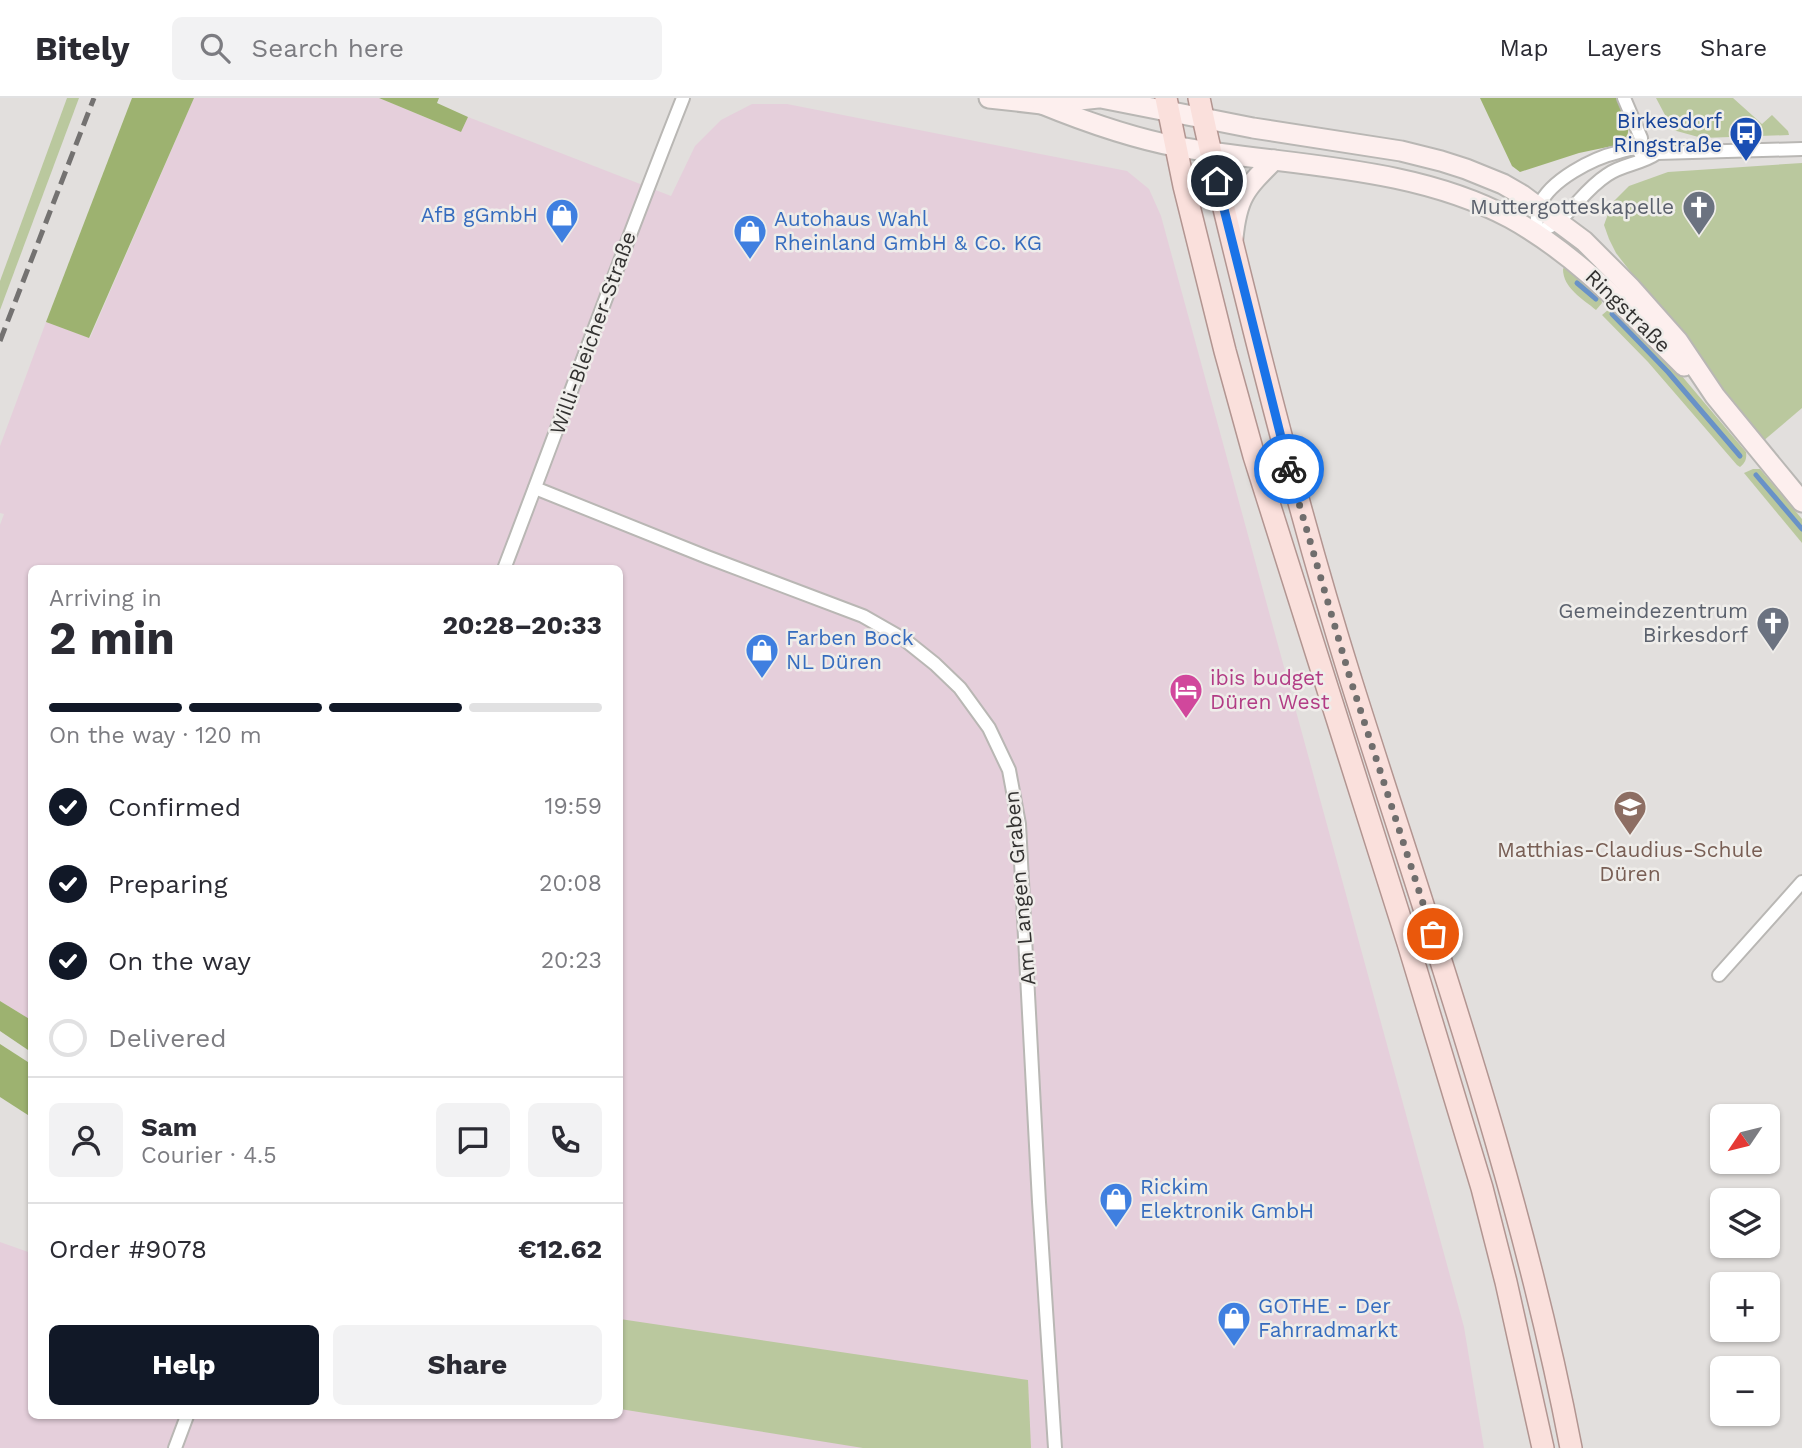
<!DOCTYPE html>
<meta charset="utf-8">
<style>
:root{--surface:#fff;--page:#f2f2f3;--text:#2b2b33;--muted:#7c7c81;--line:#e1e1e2;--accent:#111827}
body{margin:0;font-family:"Work Sans",sans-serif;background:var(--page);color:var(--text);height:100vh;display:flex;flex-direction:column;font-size:26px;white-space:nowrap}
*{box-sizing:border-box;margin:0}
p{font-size:23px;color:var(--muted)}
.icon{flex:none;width:38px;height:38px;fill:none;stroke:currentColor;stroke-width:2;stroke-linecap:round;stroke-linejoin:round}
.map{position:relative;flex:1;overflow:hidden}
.panel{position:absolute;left:28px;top:467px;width:595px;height:854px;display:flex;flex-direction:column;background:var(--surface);border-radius:10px;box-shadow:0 2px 5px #0004}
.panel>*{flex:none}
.needle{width:46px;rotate:235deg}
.fabs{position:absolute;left:1710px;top:1006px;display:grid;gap:14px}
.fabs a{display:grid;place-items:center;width:70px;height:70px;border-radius:10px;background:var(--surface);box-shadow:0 2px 5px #0004;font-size:35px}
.pin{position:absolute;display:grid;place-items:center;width:60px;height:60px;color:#fff;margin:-30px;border:4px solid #fff;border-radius:50%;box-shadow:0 2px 7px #0007}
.courier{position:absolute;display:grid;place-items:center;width:70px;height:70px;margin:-35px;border:5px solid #1a73e8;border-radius:50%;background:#fff;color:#222;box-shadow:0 2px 9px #0007}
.headline em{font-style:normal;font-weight:700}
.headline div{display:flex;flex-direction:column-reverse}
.headline{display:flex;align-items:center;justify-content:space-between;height:119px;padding:0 21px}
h1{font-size:46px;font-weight:700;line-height:52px}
.bar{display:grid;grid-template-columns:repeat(4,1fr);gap:10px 7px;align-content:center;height:84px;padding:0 21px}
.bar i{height:9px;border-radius:5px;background:var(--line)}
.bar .current{background:var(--accent)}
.bar p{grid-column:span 4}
.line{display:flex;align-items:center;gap:18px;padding:0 21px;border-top:2px solid var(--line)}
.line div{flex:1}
.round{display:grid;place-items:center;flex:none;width:74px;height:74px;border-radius:10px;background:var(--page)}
ol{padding:0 21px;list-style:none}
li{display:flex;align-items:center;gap:21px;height:77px}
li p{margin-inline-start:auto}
li .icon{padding:7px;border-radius:50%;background:var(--accent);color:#fff;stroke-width:4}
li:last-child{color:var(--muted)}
li i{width:38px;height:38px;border:4px solid var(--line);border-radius:50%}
.cta{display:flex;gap:14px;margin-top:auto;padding:14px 21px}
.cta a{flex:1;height:80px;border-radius:10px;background:var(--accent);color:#fff;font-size:28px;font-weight:700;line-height:80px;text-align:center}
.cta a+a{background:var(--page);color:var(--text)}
header{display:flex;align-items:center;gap:42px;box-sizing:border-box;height:98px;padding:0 35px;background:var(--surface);border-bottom:2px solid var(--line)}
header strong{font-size:33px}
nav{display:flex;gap:38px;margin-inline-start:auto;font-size:24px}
.search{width:490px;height:63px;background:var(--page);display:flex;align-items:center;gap:18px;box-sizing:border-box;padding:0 24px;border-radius:10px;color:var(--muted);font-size:26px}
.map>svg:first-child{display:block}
.industrial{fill:#e5cfdb}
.green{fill:#bac89e}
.forest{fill:#9db270}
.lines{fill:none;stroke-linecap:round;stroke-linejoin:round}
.stream{stroke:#6992c7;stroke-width:5}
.street-casing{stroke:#b9b7b4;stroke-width:16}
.secondary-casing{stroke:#b9b7b4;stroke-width:23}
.primary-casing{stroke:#b29591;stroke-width:24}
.street{stroke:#fff;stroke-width:12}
.secondary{stroke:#fdefee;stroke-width:19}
.primary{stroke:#fae0dc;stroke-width:21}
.rail{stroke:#747271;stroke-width:5;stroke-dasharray:14 7;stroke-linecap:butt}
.done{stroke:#706e6d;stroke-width:7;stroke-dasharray:0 12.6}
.route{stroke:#1a73e8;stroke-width:9}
.labels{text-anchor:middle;stroke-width:5;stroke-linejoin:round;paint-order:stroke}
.transit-label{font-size:21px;fill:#164399;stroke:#efedea;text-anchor:end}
.worship-label{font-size:21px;fill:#5b616d;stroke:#efedea;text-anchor:end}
.shop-label{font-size:21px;fill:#366cbe;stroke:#efedea;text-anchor:start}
.street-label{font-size:21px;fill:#323130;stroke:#efedea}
.hotel-label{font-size:21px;fill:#b23c85;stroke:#efedea;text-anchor:start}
.education-label{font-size:21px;fill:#785e54;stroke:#efedea}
</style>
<header>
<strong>Bitely</strong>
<div class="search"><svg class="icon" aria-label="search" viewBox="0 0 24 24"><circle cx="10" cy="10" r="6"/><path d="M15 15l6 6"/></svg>Search here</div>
<nav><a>Map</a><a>Layers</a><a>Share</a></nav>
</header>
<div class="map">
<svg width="1802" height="1350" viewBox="0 0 1802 1350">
<rect width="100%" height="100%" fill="#e2dfdd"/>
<!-- industrial -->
<polygon class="industrial" points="194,0 379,0 461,34 468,19 671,98 695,48 721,22 752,6 787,6 1127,73 1149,91 1161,118 1464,1229 1484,1350 0,1350 0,1144 31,1155 32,1318 620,1318 620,471 32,471 31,922 0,903 0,427 4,416 0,415 0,348 46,224 90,240"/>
<!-- green -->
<g class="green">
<polygon points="67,0 79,0 0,212 0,183"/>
<polygon points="1656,0 1733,0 1762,26 1772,17 1788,33 1789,37 1702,40 1673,32"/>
<polygon points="1802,65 1802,310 1762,344 1616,155 1609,141 1604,127 1612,105 1629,88 1668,74"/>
<path d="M1565 168 1600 196 1602 205 1596 212C1583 201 1563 190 1563 171Z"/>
<path d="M1617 210 1670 264 1746 354C1747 361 1745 365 1740 369L1737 367 1648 264 1602 217 1608 212Z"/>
<polygon points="1753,371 1760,371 1802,421 1802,445 1744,375"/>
<polygon points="620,1221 1028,1282 1031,1350 863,1350 620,1311"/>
</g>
<!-- forest -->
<g class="forest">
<polygon points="132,0 194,0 89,240 46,224"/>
<polygon points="379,0 439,0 437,5 468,19 461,34"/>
<polygon points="1480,0 1616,0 1629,28 1627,40 1617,47 1579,55 1520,74 1512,68"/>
<polygon points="0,903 31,922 31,954 0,933"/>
<polygon points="0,946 31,966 31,1019 0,999"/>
</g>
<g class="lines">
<!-- stream -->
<g class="stream">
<polyline points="1577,185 1596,201"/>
<polyline points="1612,216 1668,274 1740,358"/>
<polyline points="1756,377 1802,431"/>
</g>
<defs>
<g id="street">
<polyline points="1624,0 1641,40 1640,55"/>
<path d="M1536 135C1537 127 1536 116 1539 108 1550 82 1593 60 1619 54 1627 51 1637 50 1646 49L1657 55 1802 51"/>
<path d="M1536 135C1544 131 1554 128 1560 122 1577 107 1587 90 1607 77 1622 66 1642 66 1657 55"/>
<polyline points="535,390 707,459 863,518 905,542 935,566 960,590 989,630 1009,672 1019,726 1039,1104 1055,1350"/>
<path d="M504 471C564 314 621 156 683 0"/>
<polyline points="1719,877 1802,784"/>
<polyline points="175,1350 187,1318"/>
</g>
<g id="secondary">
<polyline points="989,0 1042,6 1098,0"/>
<polyline points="1101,0 1253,30 1401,53 1441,63 1466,71 1503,86 1522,97 1584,143 1631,190 1678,243 1715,298 1802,404"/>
<path d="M1042 6C1086 24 1132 40 1179 49 1287 68 1412 67 1510 120 1579 158 1629 214 1684 268"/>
<path d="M1233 140C1237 99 1245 91 1274 62"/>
</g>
<g id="primary">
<polyline points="1166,0 1184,88 1225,253 1254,358 1408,845 1482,1090 1506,1184 1543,1350"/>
<path d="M1199 0C1212 64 1228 128 1244 192 1276 322 1310 451 1350 579 1430 834 1521 1087 1571 1350"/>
</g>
</defs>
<!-- street casing -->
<use href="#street" class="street-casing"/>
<!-- secondary casing -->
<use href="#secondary" class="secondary-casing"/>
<!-- primary casing -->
<use href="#primary" class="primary-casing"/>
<!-- street -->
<use href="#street" class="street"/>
<!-- secondary -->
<use href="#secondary" class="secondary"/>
<!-- primary -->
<use href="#primary" class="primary"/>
<!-- rail -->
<polyline class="rail" points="0,243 94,0"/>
</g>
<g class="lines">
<!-- done -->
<polyline class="done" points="1289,371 1350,580 1433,836"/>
<!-- route -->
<polyline class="route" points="1217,83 1289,371"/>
</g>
<!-- icons -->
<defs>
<symbol id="bus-pin" viewBox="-11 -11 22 30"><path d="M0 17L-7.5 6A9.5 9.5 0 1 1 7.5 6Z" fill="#1a4fb4" stroke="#efedea"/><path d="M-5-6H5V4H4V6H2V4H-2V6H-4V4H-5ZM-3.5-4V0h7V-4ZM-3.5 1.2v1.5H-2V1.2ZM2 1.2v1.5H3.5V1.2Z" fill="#fff"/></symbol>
<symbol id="church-pin" viewBox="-11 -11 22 30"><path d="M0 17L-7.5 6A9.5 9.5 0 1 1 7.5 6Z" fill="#6b7280" stroke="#efedea"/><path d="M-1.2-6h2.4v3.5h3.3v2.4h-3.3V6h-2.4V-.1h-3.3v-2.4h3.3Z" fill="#fff"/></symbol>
<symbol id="shop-pin" viewBox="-11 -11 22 30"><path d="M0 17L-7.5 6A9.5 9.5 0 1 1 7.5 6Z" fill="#3f7fe0" stroke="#efedea"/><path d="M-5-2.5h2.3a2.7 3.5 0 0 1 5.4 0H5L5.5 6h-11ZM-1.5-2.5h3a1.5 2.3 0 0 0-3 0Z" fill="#fff"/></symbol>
<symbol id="hotel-pin" viewBox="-11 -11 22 30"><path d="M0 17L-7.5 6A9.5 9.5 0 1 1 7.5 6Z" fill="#d1479c" stroke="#efedea"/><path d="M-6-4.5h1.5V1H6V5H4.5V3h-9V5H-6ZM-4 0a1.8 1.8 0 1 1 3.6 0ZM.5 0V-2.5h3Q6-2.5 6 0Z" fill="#fff"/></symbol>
<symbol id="school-pin" viewBox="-11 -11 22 30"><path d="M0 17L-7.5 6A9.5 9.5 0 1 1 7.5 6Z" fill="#8d6e63" stroke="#efedea"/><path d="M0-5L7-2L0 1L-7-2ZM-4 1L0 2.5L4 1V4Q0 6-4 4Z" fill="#fff"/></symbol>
</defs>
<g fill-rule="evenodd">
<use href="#bus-pin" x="1727" y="16" width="38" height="52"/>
<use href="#church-pin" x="1680" y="90" width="38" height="52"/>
<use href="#shop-pin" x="543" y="98" width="38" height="52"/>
<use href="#shop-pin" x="731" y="114" width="38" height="52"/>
<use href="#church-pin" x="1754" y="506" width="38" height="52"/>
<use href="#shop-pin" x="743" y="533" width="38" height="52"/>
<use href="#hotel-pin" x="1167" y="573" width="38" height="52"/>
<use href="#school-pin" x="1611" y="690" width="38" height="52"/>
<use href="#shop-pin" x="1097" y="1082" width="38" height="52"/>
<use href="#shop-pin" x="1215" y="1201" width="38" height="52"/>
</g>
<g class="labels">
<!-- transit labels -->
<g class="transit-label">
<text x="1722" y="30">Birkesdorf<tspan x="1722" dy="24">Ringstraße</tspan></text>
</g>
<!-- worship labels -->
<g class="worship-label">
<text x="1674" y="116">Muttergotteskapelle</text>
<text x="1748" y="520">Gemeindezentrum<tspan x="1748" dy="24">Birkesdorf</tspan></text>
</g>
<!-- shop labels -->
<g class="shop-label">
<text x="538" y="124" text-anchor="end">AfB gGmbH</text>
<text x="774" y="128">Autohaus Wahl<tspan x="774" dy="24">Rheinland GmbH &amp; Co. KG</tspan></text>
<text x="786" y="547">Farben Bock<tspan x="786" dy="24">NL Düren</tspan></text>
<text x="1140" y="1096">Rickim<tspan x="1140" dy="24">Elektronik GmbH</tspan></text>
<text x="1258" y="1215">GOTHE - Der<tspan x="1258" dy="24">Fahrradmarkt</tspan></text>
</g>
<!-- street labels -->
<g class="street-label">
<text transform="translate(1628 213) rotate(44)" y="7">Ringstraße</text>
<text transform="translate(593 235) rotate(-70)" y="7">Willi-Bleicher-Straße</text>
<text transform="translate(1020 790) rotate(-95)" y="7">Am Langen Graben</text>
</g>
<!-- hotel labels -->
<g class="hotel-label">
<text x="1210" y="587">ibis budget<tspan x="1210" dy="24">Düren West</tspan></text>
</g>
<!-- education labels -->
<g class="education-label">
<text x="1630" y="759">Matthias-Claudius-Schule<tspan x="1630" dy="24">Düren</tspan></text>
</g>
</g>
</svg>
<div class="fabs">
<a><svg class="needle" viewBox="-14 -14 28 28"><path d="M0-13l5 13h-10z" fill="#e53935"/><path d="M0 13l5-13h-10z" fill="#7c7c81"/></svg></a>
<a><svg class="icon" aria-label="layers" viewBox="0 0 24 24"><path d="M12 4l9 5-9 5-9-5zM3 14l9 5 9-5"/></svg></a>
<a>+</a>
<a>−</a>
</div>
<div class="pin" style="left:1433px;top:836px;background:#ea580c"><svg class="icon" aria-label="bag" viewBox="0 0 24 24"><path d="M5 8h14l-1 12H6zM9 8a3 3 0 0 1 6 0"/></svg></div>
<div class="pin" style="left:1217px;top:83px;background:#1f2937"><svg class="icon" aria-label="home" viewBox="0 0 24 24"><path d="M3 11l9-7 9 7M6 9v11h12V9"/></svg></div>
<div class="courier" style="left:1289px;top:371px"><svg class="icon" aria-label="bike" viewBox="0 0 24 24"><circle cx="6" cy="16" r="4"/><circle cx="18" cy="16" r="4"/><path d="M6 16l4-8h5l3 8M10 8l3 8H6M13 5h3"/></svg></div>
<section class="panel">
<div class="headline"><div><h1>2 min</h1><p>Arriving in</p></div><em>20:28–20:33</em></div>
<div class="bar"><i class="current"></i><i class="current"></i><i class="current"></i><i></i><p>On the way · 120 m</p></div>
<ol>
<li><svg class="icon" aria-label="check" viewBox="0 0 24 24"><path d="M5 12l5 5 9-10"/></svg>Confirmed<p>19:59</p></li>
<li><svg class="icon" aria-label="check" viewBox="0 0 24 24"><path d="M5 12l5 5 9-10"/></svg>Preparing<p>20:08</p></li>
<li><svg class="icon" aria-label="check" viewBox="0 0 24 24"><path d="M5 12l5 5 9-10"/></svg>On the way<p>20:23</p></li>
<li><i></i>Delivered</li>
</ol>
<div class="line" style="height:126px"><a class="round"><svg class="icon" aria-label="person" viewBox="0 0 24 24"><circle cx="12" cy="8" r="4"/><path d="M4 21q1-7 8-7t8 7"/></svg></a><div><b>Sam</b><p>Courier · 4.5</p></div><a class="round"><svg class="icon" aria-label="chat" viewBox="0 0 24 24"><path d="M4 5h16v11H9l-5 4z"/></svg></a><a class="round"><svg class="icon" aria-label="phone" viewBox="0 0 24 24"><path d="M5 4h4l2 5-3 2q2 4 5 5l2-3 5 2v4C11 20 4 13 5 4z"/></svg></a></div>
<div class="line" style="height:91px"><div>Order #9078</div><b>€12.62</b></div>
<div class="cta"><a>Help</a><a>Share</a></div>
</section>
</div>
